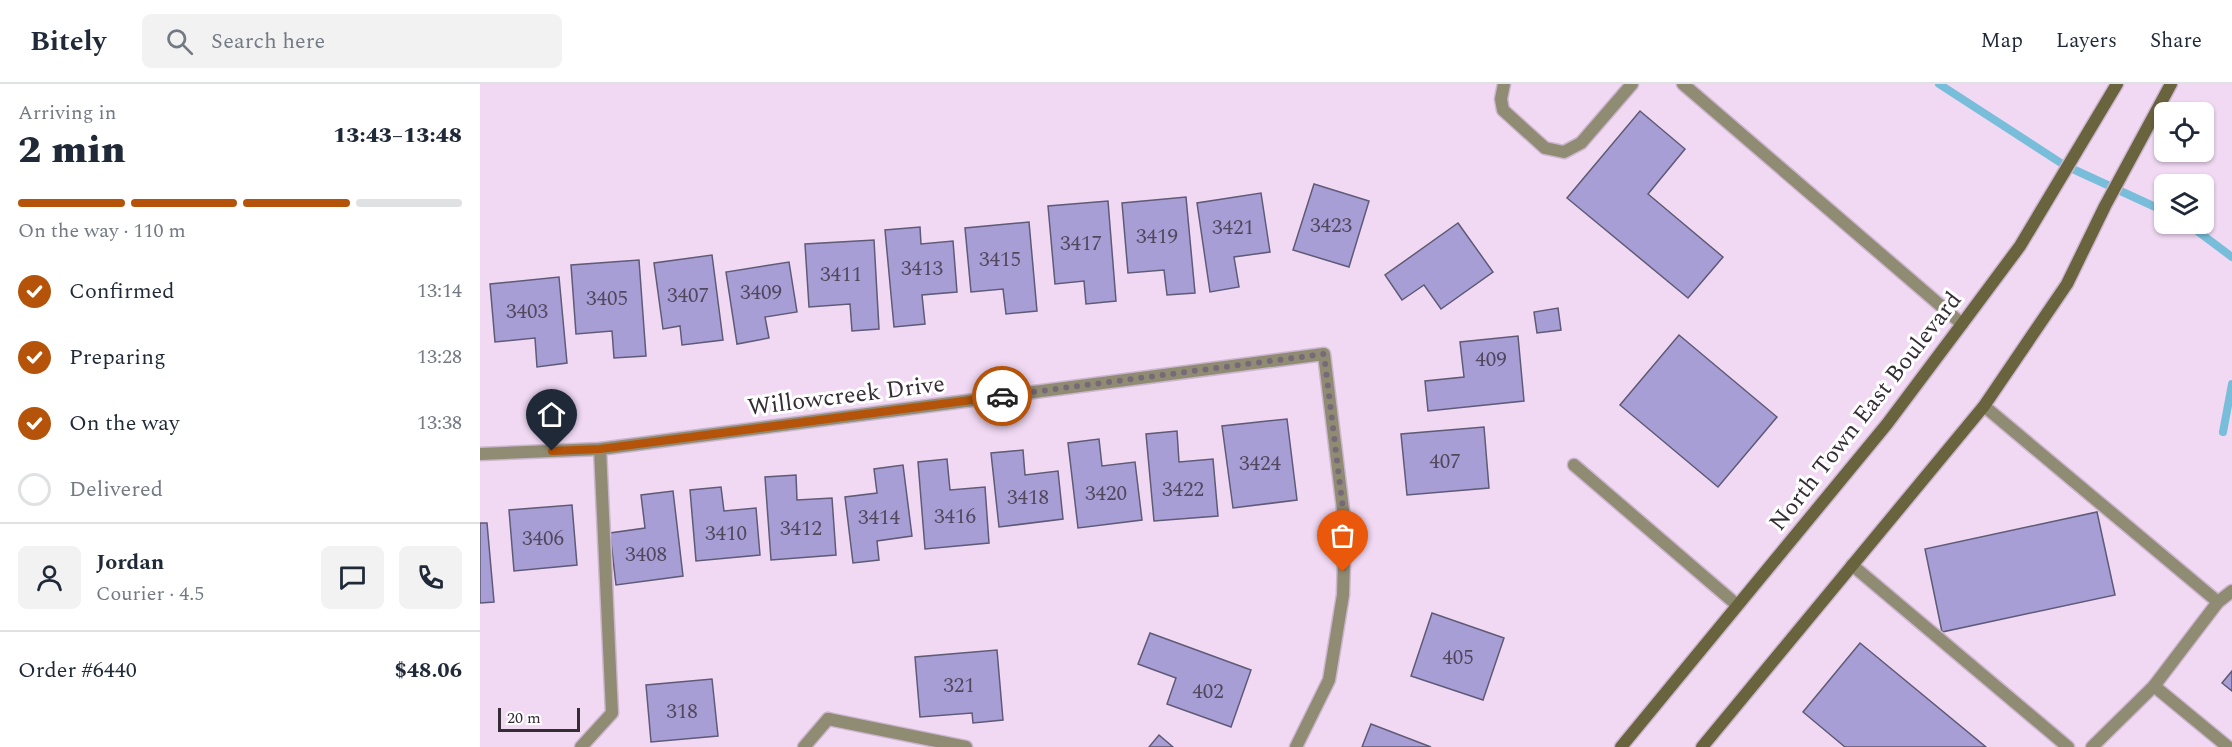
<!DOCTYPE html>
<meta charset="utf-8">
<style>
:root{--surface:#fff;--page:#f2f2f3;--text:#1f2937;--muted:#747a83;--line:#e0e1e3;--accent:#b45309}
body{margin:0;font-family:Spectral,serif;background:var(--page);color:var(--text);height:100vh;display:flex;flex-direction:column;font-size:22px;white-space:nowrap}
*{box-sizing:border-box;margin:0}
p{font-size:20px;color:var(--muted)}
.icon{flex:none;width:33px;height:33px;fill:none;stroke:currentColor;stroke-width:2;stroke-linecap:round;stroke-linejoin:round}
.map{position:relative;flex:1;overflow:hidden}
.drawer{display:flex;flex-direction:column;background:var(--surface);width:480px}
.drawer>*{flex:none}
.buttons{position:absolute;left:1674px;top:18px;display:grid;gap:12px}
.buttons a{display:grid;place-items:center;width:60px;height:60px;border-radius:9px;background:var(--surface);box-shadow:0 2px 4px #0004;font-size:30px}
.scale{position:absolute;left:18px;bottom:15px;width:82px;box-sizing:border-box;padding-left:6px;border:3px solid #352c36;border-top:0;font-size:16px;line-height:21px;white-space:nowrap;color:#352c36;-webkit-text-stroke:4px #fff;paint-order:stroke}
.pin{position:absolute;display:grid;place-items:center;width:51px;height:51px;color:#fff;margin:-62px -26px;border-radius:50% 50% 50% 0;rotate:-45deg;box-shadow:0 0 6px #0007}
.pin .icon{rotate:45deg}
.courier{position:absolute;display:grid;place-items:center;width:60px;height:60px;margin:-30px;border:4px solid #b45309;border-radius:50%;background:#fff;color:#222;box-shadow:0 2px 8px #0007}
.overview em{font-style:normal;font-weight:800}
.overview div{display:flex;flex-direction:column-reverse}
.overview{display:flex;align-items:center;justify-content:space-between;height:102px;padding:0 18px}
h1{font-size:39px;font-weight:800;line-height:45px}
.bar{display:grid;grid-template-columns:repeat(4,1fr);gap:9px 6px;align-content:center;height:72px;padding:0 18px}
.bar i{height:8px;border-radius:4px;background:var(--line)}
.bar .selected{background:var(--accent)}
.bar p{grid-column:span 4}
.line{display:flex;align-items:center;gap:15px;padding:0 18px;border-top:2px solid var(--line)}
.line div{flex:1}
.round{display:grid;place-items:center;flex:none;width:63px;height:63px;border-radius:9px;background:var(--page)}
ol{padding:0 18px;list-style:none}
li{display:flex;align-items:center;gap:18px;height:66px}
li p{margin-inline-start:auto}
li .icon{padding:6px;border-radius:50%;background:var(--accent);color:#fff;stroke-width:4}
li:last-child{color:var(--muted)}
li i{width:33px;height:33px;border:3px solid var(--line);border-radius:50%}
header{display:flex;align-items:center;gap:36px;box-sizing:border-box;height:84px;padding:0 30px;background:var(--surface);border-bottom:2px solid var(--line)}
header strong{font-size:28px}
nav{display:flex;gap:33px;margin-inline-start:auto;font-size:21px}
.search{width:420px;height:54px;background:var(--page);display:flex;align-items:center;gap:15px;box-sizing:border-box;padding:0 21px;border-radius:9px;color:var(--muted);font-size:22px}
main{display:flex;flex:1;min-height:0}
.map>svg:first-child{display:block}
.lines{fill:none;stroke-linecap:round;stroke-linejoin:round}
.stream{stroke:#78bdd9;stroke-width:8}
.building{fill:#a79ed5;stroke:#5f5a76;stroke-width:1.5}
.lane-casing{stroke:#cbb6ce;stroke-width:15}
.street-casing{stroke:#cbb6ce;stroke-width:15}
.secondary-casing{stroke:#cbb6ce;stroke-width:15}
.lane{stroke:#908c73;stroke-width:12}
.street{stroke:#908c73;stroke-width:12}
.secondary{stroke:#69633e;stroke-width:12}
.done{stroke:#776978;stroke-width:6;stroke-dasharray:0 10.8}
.route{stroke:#b45309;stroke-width:8}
.labels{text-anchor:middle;stroke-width:6;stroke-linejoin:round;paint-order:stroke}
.number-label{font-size:21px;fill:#52485e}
.street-label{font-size:24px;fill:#352c36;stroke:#fff}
</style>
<header>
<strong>Bitely</strong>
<div class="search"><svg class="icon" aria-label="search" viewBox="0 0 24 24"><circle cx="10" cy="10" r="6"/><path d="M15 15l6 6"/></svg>Search here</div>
<nav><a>Map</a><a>Layers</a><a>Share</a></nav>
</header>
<main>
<section class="drawer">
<div class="overview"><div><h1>2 min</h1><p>Arriving in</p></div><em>13:43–13:48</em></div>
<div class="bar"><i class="selected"></i><i class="selected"></i><i class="selected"></i><i></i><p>On the way · 110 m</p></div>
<ol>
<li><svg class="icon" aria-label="check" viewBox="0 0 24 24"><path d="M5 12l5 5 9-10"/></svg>Confirmed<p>13:14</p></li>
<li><svg class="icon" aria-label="check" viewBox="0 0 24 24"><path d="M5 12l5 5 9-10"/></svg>Preparing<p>13:28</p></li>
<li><svg class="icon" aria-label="check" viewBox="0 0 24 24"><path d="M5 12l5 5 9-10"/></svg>On the way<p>13:38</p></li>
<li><i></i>Delivered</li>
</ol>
<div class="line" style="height:108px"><a class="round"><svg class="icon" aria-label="person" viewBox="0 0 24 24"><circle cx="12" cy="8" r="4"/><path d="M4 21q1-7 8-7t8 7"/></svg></a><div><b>Jordan</b><p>Courier · 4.5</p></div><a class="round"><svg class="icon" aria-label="chat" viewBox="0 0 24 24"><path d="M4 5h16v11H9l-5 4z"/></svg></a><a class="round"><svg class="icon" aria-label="phone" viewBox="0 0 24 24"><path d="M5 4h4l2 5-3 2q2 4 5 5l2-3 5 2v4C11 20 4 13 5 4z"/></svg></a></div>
<div class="line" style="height:78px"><div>Order #6440</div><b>$48.06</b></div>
</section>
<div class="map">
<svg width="1752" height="663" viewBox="0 0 1752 663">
<rect width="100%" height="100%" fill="#f1d9f4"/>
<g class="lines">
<!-- stream -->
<g class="stream">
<polyline points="1459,0 1584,81 1684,127"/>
<polyline points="1708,140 1752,173"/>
<polyline points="1743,348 1752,300"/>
</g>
</g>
<!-- building -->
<g class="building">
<polygon points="1160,27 1205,65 1168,110 1243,173 1208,214 1087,114"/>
<polygon points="834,100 889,117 869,183 813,166"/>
<polygon points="781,109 790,168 754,173 759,203 730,208 717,119"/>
<polygon points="706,113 715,209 687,211 684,186 648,189 642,119"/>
<polygon points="628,117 636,217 606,220 604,197 575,200 568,122"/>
<polygon points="549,138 557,227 526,230 523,205 491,208 485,144"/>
<polygon points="978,139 1013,188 961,225 944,201 922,216 905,191"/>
<polygon points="440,143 441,160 473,157 477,208 442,211 445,240 414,243 405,146"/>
<polygon points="394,156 399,245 372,247 370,220 329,223 325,160"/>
<polygon points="232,171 243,256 202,261 200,242 183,245 174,179"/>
<polygon points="159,176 166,272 134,274 132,247 96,250 91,181"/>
<polygon points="309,178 317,228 285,233 289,254 257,260 246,188"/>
<polygon points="79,193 87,279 57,283 55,254 15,258 10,200"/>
<polygon points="1078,224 1081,246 1057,249 1054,228"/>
<polygon points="1199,251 1297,333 1238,403 1140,321"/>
<polygon points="1038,252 1044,317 948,327 945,297 984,293 980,258"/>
<polygon points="807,335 817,416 753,424 742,342"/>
<polygon points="1004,343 1009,404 927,411 921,350"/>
<polygon points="697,347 699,378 733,375 738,432 674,437 666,350"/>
<polygon points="619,355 622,382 655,378 662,436 598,444 588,359"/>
<polygon points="543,366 545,391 578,387 583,435 519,443 511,369"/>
<polygon points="467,375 470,406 505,403 509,459 445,465 438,378"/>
<polygon points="423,381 432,452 397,457 399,476 373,479 365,413 397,409 394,385"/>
<polygon points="316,391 317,416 352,414 356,471 291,476 285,393"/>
<polygon points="241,403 244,427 276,424 280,471 216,477 210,406"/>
<polygon points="193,407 203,492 136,501 130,449 165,444 161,411"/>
<polygon points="92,421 97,481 34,487 29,426"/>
<polygon points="1617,428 1635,511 1462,548 1445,465"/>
<polygon points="0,439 7,439 14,518 0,519"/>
<polygon points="952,529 1024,554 1003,616 931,592"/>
<polygon points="670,549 771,586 751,643 687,620 696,594 658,580"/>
<polygon points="1380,559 1506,663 1365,663 1323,628"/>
<polygon points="517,566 523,636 493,639 492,629 440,633 435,573"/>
<polygon points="1752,587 1752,607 1742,599"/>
<polygon points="232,595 238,652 171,658 166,601"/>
<polygon points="891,640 951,663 882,663"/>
<polygon points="679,651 693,663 669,663"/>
</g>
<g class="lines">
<defs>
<g id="lane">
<polyline points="1024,0 1021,15 1023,26 1065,64 1084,68 1101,59 1152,0"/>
<polyline points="1203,0 1482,240"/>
<polyline points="1504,322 1738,518 1752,507"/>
<polyline points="1094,381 1257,521"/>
<polyline points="1372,481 1588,663"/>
<polyline points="1674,602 1738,518"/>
<polyline points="348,635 486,663"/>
<polyline points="101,663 132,629 120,365"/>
<polyline points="1612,663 1674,602 1748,663"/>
</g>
<g id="street">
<polyline points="0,370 120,365 844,270 865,442 863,511 849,596 816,663"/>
<polyline points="324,663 348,635"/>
</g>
<g id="secondary">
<polyline points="1141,663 1407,340 1482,240 1540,162 1637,0"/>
<polyline points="1222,663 1504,322 1587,200 1625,122 1691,0"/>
</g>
</defs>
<!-- lane casing -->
<use href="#lane" class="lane-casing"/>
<!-- street casing -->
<use href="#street" class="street-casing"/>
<!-- secondary casing -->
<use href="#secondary" class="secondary-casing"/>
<!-- lane -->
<use href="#lane" class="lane"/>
<!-- street -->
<use href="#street" class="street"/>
<!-- secondary -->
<use href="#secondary" class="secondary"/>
</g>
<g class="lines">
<!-- done -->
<polyline class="done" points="522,312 844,270 865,442 863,488"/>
<!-- route -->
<polyline class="route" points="72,367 120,365 522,312"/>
</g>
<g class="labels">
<!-- number labels -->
<g class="number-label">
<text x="851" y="148">3423</text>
<text x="753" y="150">3421</text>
<text x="677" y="159">3419</text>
<text x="601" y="166">3417</text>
<text x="520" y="182">3415</text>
<text x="442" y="191">3413</text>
<text x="361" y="197">3411</text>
<text x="281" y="215">3409</text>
<text x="208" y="218">3407</text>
<text x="127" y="221">3405</text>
<text x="47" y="234">3403</text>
<text x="1011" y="282">409</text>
<text x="965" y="384">407</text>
<text x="780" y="386">3424</text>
<text x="703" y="412">3422</text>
<text x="626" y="416">3420</text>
<text x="548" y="420">3418</text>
<text x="475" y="439">3416</text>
<text x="399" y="440">3414</text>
<text x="321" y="451">3412</text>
<text x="246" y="456">3410</text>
<text x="63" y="461">3406</text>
<text x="166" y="477">3408</text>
<text x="978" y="580">405</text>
<text x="479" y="608">321</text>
<text x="728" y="614">402</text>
<text x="202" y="634">318</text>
</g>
<!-- street labels -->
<g class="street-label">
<text transform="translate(366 311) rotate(-7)" y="8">Willowcreek Drive</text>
<text transform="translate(1385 327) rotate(-52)" y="8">North Town East Boulevard</text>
</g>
</g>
</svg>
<div class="buttons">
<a><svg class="icon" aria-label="locate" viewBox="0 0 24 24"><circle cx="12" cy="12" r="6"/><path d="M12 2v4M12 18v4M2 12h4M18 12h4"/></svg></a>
<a><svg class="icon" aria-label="layers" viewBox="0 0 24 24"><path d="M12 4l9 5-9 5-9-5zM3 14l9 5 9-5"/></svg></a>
</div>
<div class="scale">20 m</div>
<div class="pin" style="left:863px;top:488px;background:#ea580c"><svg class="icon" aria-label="bag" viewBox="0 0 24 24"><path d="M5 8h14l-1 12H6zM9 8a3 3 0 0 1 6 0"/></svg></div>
<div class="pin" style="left:72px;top:367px;background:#1f2937"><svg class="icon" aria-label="home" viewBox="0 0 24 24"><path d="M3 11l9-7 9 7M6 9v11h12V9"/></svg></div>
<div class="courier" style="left:522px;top:312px"><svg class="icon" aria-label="car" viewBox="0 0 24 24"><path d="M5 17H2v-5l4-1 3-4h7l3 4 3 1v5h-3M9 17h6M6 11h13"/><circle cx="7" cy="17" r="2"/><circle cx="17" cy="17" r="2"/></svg></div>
</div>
</main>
